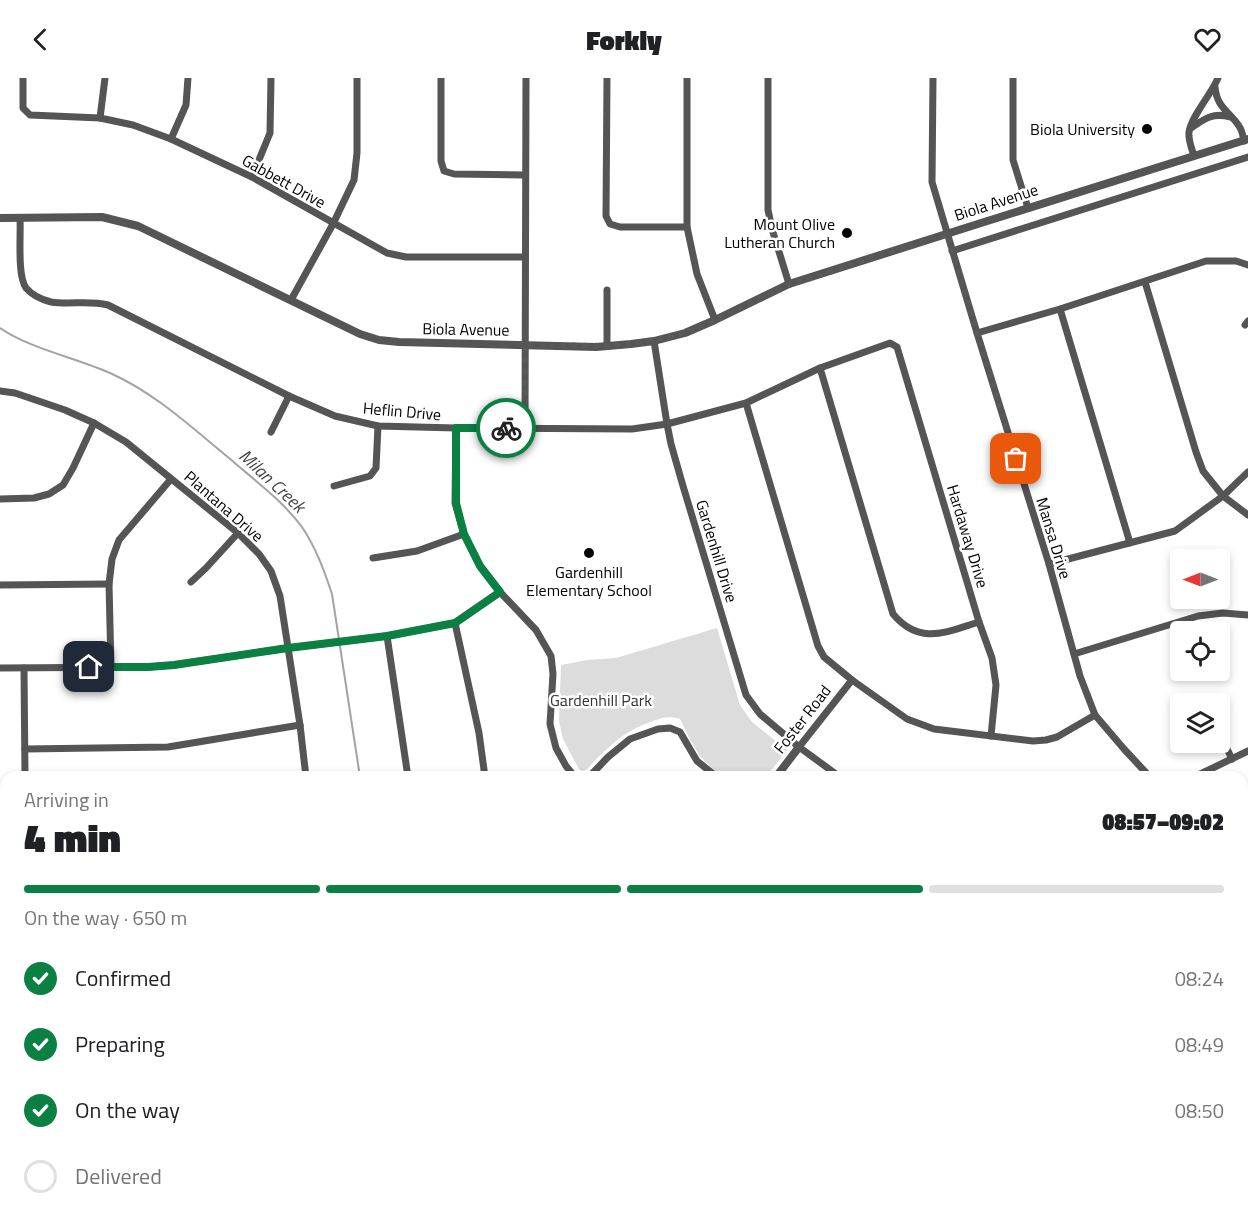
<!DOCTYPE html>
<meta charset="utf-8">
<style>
:root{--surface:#fff;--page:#f6f6f6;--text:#202124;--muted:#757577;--line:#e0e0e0;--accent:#0b8043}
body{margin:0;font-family:"Titillium Web",sans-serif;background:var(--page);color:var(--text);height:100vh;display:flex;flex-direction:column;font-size:22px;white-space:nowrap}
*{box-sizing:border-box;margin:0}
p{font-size:20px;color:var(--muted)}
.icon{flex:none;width:33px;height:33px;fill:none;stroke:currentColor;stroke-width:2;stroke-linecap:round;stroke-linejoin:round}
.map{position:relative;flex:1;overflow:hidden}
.details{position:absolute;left:0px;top:693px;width:1248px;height:450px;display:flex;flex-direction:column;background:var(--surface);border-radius:18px 18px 0 0;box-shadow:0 3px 9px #0003}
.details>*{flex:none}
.needle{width:39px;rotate:270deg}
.fabs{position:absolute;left:1170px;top:471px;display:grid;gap:12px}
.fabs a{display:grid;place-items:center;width:60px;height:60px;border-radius:6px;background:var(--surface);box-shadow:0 3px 9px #0003;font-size:30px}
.pin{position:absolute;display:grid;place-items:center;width:51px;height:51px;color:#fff;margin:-26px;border-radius:12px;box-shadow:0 3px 9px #0006}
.courier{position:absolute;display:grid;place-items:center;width:60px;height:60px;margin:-30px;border:4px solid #0b8043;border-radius:50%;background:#fff;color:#222;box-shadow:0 2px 8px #0007}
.head em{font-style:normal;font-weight:800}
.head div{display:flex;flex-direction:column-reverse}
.head{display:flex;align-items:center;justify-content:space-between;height:102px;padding:0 24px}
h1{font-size:39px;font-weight:800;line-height:45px}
.bar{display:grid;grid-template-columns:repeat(4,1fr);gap:9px 6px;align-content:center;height:72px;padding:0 24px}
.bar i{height:8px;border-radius:4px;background:var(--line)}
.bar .active{background:var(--accent)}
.bar p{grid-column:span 4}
ol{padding:0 24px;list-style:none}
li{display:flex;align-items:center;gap:18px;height:66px}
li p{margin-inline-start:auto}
li .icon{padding:6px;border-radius:50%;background:var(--accent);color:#fff;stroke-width:4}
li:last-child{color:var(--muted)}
li i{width:33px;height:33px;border:3px solid var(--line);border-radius:50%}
header{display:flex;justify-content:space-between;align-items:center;height:78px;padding:0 24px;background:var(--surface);font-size:27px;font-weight:800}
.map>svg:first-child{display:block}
.green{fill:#dcdcdc}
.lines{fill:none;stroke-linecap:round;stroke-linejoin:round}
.stream{stroke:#a3a3a3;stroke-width:2}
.minor{stroke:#555;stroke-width:7}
.tertiary{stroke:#555;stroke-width:8}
.secondary{stroke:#222;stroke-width:9}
.done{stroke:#595959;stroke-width:6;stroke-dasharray:0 10.8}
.route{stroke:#0b8043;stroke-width:8}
.poi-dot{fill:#000;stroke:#fff;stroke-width:2}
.labels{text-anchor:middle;stroke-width:5;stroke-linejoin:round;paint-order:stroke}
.poi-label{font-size:16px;fill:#000;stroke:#fff;text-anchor:end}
.street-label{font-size:16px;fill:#000;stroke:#fff}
.park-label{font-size:16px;fill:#333;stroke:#fff}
.water-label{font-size:18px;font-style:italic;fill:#444;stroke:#fff}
</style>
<header><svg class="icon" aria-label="back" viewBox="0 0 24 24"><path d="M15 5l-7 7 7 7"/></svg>Forkly<svg class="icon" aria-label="heart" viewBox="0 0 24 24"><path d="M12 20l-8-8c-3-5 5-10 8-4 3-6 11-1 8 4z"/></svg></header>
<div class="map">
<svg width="1248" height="1143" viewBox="0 0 1248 1143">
<rect width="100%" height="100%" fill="#fff"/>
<!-- green -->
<path class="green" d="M717 550 740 627 752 644 787 672 766 699H721L700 678 692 665 680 641C670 638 663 639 653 643 623 653 607 670 586 692L582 693 579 691 563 661 559 643 561 587 587 582 616 580Z"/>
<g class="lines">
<!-- stream -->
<g class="stream">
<path d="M0 250C33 272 74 279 110 295 155 315 191 349 229 380 254 402 282 422 302 449 316 470 324 492 332 516L360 699"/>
<polyline points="1023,1137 1024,1143"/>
</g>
<!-- minor -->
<g class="minor">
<polyline points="23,0 23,30 30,37 100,40 133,47 171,61 252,99 387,175 406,179 525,179"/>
<polyline points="441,0 441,83 444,93 454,96 525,97"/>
<polyline points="607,0 606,138 610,146 620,149 687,149"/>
<polyline points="687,0 687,149 697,196 715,242"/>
<polyline points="768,0 768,132 772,151 789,206"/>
<polyline points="933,0 932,104 977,255 1049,486 1080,598 1095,637 1124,671 1150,699"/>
<polyline points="1013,0 1013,82 1028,130"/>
<path d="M1215 9C1217 30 1229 33 1239 48 1242 52 1243 58 1244 63"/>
<polyline points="100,40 105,0"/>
<path d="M1191 50C1204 41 1213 34 1230 39"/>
<polyline points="171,61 186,27 188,0"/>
<path d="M1194 78C1192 71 1188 62 1189 54 1192 37 1211 17 1218 0"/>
<polyline points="252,99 270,55 271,0"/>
<path d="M20 140C21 157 17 197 26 210 32 217 43 222 51 224 70 227 88 222 108 227L289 318 335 338 378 348 456 350 632 351 667 346 746 325 820 290 890 265 897 269 979 544 992 580 996 607 991 658"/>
<polyline points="952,173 1248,79"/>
<polyline points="1145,204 1196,374 1203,393 1223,418 1248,437"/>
<polyline points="607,212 607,268"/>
<polyline points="291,222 333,146 354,102 357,75 357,0"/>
<polyline points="1060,231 1130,465"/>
<polyline points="1245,247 1248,243"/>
<polyline points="977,255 1060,231 1206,183 1236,183 1248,187"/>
<polyline points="654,263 667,346 671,366 683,408 746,617 760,636 799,669 840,699"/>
<path d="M820 290 893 536C920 568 946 554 979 544"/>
<polyline points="0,313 15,315 65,332 94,345 126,364 238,455 259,476 271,493 280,518 300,647 306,699"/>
<polyline points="746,325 818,568 824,579 852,602 907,641 934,651 1033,663 1046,662 1057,659 1095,637"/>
<polyline points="456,350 455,425 464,456 480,488 500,514 536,552 551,578 553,596 550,646 556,670 566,688 575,699"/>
<polyline points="525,350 526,0"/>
<polyline points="271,354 289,318"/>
<polyline points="334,408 370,398 376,390 378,348"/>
<polyline points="0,421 34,420 49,416 63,407 73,390 94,345"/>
<polyline points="373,480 417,473 464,456"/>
<polyline points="1049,486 1175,453 1223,418 1248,394"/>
<polyline points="191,504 206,490 238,455"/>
<polyline points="0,507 109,506"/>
<polyline points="455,545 479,655 485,699"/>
<polyline points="387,558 408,699"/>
<polyline points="1074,576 1198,538 1223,535 1248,537"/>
<polyline points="111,589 109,506 112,481 119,462 171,401"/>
<polyline points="0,590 148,589 174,587 288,570 387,558 455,545 500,514"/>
<polyline points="24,590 25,699"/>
<polyline points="1220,657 1232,681"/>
<polyline points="799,669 852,602"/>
<polyline points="25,671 168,669 300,647"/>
<polyline points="589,699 608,679 630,661 658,651 670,650 680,654 697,683 717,699"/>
<polyline points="1194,699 1248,673"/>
<polyline points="1242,775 1248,768"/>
<polyline points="1242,888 1248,887"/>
<polyline points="1242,974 1248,974"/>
<polyline points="1242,1060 1248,1060"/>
<polyline points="1242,1100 1248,1100"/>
<polyline points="233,1137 233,1143"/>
<polyline points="311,1137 311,1143"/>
<polyline points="393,1137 393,1143"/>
<polyline points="547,1137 548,1143"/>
<polyline points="625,1137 625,1143"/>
<polyline points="703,1137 703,1143"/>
<polyline points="972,1137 975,1143"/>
<polyline points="1074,1137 1074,1143"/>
<polyline points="469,1143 469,1137"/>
</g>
<!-- tertiary -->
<g class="tertiary">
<polyline points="0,140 102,139 138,148 360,256 379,262 399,264 596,269 631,266 654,263 685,255 715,242 789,206 981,145 1248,61"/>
<polyline points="776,699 799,669"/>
<polyline points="780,1137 780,1143"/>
</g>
<!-- secondary -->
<g class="secondary">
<polyline points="1242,1073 1248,1073"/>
<polyline points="0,1084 6,1083"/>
<polyline points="1242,1087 1248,1087"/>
<polyline points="0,1097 6,1097"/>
</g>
</g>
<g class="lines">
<!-- done -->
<polyline class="done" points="506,350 525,350 525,267 607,268 631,266 670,259 685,255 716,242 789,207 947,156 1016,381"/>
<!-- route -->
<polyline class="route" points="89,589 148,589 174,587 288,570 387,558 455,545 500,514 480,488 464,456 456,425 456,350 506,350"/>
</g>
<!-- markers -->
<g class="poi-dot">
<circle cx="1147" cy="51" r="6"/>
<circle cx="847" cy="155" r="6"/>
<circle cx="589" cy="475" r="6"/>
</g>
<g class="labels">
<!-- poi labels -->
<g class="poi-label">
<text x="1135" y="57">Biola University</text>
<text x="835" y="152">Mount Olive<tspan x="835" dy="18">Lutheran Church</tspan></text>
<text x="589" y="500" text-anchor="middle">Gardenhill<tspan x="589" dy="18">Elementary School</tspan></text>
</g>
<!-- street labels -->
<g class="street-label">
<text transform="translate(284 103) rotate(29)" y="6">Gabbett Drive</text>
<text transform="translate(996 124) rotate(-18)" y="6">Biola Avenue</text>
<text transform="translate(466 251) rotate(1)" y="6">Biola Avenue</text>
<text transform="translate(402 333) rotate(5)" y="6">Heflin Drive</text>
<text transform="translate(224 428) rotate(41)" y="6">Plantana Drive</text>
<text transform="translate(968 458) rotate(73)" y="6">Hardaway Drive</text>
<text transform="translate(1054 460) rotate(73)" y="6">Mansa Drive</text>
<text transform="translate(717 473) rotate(73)" y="6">Gardenhill Drive</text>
<text transform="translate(802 641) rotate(-52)" y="6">Foster Road</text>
</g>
<!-- park labels -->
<g class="park-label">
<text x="601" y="628">Gardenhill Park</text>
</g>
<!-- water labels -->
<g class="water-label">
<text transform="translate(272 403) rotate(43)" y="6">Milan Creek</text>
</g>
</g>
</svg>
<div class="fabs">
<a><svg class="needle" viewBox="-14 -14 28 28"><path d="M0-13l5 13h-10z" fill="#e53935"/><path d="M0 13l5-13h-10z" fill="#757577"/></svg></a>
<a><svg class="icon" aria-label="locate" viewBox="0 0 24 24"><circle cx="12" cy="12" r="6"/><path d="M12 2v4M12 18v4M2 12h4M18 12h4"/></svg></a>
<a><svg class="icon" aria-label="layers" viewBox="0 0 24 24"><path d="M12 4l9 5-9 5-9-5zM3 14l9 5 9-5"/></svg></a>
</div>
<div class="pin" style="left:1016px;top:381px;background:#ea580c"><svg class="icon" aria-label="bag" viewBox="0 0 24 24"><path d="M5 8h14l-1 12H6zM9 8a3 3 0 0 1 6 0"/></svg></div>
<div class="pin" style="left:89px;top:589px;background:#1f2937"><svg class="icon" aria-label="home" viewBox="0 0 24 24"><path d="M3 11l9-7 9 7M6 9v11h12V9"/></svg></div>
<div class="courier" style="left:506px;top:350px"><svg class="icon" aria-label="bike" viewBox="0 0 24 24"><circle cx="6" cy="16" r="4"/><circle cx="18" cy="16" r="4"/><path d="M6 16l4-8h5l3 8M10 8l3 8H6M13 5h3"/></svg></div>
<section class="details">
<div class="head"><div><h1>4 min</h1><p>Arriving in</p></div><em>08:57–09:02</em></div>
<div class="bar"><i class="active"></i><i class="active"></i><i class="active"></i><i></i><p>On the way · 650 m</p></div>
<ol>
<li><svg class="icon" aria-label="check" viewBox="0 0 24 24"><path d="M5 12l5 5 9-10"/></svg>Confirmed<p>08:24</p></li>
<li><svg class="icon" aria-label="check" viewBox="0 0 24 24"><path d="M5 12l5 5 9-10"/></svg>Preparing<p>08:49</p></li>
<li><svg class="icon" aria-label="check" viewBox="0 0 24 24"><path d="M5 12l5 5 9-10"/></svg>On the way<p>08:50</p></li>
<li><i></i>Delivered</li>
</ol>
</section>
</div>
